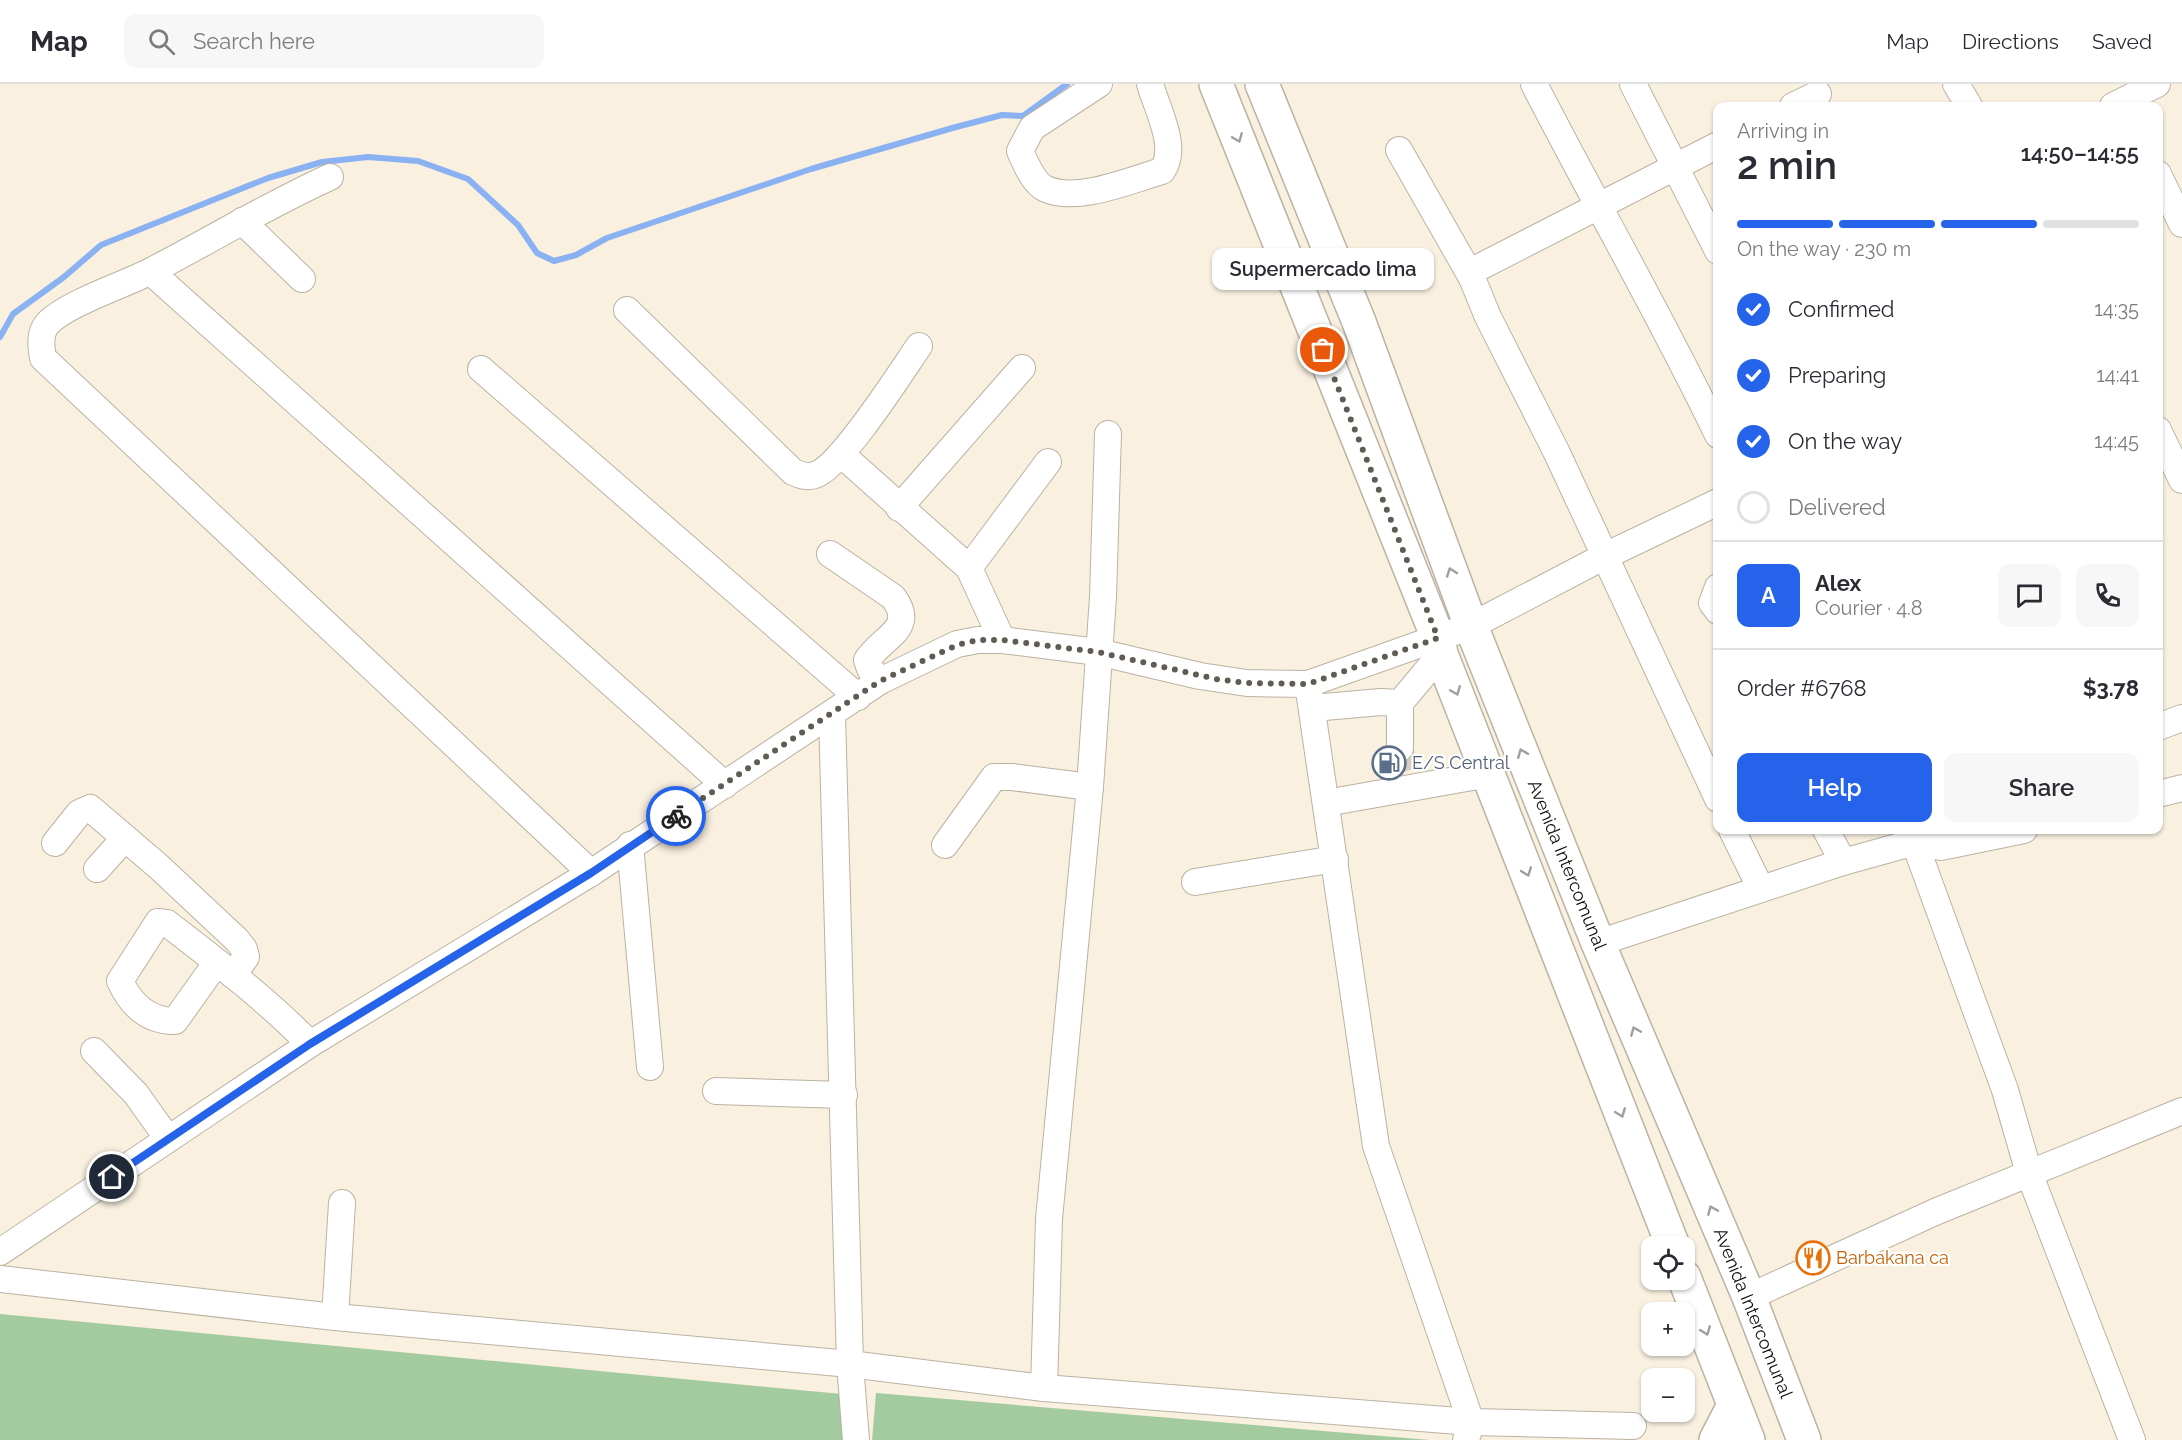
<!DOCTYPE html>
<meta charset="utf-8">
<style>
:root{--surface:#fff;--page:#f7f7f7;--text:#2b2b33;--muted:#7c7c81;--line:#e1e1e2;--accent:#2563eb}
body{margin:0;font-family:Raleway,sans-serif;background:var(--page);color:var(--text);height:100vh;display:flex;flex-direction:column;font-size:22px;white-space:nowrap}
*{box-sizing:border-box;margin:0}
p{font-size:20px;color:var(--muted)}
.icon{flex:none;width:33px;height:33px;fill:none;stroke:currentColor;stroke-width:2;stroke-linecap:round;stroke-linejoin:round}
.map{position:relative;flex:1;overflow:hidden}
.side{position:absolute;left:1713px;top:18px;width:450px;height:732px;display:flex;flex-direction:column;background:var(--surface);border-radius:12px;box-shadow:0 2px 4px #0004}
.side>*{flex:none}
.tools{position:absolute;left:1641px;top:1152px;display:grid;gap:12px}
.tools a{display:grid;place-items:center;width:54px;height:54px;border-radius:12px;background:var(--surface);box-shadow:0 2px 4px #0004;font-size:30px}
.pin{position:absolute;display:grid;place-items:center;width:51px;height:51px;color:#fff;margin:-26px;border:3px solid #fff;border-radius:50%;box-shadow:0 2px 6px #0007}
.courier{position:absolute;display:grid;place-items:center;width:60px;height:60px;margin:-30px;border:4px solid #2563eb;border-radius:50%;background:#fff;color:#222;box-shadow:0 2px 8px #0007}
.bubble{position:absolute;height:42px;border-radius:12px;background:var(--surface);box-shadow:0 2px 4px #0004;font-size:20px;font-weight:600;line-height:42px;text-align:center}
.overview em{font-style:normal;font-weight:600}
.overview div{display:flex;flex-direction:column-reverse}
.overview{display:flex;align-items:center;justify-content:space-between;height:102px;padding:0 24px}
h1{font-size:39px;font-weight:600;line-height:45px}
.bar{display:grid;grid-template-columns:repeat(4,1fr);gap:9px 6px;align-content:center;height:72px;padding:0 24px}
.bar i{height:8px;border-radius:4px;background:var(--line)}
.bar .active{background:var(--accent)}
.bar p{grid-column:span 4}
.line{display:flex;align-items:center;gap:15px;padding:0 24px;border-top:2px solid var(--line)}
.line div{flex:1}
.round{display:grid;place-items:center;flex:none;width:63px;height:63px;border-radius:12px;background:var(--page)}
ol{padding:0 24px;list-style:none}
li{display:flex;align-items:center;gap:18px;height:66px}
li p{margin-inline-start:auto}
li .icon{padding:6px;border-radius:50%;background:var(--accent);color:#fff;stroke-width:4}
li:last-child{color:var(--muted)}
li i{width:33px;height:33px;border:3px solid var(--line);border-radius:50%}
.button{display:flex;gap:12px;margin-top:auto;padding:12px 24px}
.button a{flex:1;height:69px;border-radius:12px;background:var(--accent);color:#fff;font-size:24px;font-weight:600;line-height:69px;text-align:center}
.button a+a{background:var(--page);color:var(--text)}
header{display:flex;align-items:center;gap:36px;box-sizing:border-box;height:84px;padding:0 30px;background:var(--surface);border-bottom:2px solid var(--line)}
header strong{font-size:28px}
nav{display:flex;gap:33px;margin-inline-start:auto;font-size:21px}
.search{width:420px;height:54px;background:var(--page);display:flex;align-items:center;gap:15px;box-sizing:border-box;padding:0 21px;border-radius:12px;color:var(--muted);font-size:22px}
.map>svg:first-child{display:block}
.green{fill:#a3cb9f}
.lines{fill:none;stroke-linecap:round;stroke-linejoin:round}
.stream{stroke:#8ab1f1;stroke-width:6}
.minor-tunnel{stroke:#d6cebf;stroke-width:26;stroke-dasharray:26 13;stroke-linecap:butt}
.minor-casing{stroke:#bbb2a3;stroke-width:28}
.major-casing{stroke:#bbb2a3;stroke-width:36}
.minor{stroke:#fff;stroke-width:26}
.major{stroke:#fff;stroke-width:33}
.oneway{stroke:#9f9e9c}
.done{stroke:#615c53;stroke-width:6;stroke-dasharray:0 10.8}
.route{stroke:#2563eb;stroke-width:8}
.labels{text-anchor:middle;stroke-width:4.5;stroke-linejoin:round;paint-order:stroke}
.service-label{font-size:18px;fill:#4e5e75;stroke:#fff;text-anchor:start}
.street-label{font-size:18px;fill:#0f0c07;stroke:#fff}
.food-label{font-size:18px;fill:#c56008;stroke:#fff;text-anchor:start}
</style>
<header>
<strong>Map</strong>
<div class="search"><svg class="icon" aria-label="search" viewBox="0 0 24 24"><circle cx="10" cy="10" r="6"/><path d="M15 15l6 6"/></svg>Search here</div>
<nav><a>Map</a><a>Directions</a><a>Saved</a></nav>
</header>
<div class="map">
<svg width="2182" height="1356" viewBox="0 0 2182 1356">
<rect width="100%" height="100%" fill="#f9f0e0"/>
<!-- green -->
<g class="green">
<polygon points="0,1230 852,1311 851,1356 0,1356"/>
<polygon points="876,1309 1430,1356 872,1356"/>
</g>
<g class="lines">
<!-- stream -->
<polyline class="stream" points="0,253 13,230 64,193 101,161 268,94 322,78 368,73 418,77 468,95 518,141 537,169 554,177 576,171 607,154 811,85 956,43 1002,31 1023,32 1067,0"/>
<!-- minor-tunnel -->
<polyline class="minor-tunnel" points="1400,664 1406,687"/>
<defs>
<g id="minor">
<path d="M1099 0 1032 44 1020 67C1026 80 1033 99 1046 105 1078 119 1130 96 1162 87 1179 64 1157 25 1150 0"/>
<path d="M1534 0C1594 117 1661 232 1718 351"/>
<polyline points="1633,0 1718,167"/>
<polyline points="1956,0 1969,22"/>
<polyline points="1793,22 1818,10"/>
<polyline points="2113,22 2157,0"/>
<polyline points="1399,66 1472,194 1488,233 1556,367 1718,715"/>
<polyline points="2158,90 2182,140"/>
<path d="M330 93C268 121 211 156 151 187 124 201 68 219 48 239 39 249 41 262 43 274L591 789"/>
<polyline points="242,137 302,195"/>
<polyline points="151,188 725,701"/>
<polyline points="1470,188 1718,61"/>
<path d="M627 226 793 388C800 391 807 394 815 391 841 383 901 288 919 262"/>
<polyline points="481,285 858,613"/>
<polyline points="2158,346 2182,396"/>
<polyline points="841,370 969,484 1002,556"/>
<polyline points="899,424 1022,284"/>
<path d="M830 470 893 513C917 545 883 552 867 576L870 585 880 597"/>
<polyline points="969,484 1048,378"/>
<polyline points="1718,503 1712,519 1718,527"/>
<polyline points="1308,600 1376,1062 1471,1338 1466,1356"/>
<polyline points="1313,624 1381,618 1400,619"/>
<polyline points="832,631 850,1280 856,1356"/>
<polyline points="2158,643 2182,634"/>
<polyline points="1400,664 1400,619 1441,570"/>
<polyline points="2158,710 2182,704"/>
<polyline points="1326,719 1489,690"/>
<polyline points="1732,746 1761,805"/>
<polyline points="1826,746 1843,778"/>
<polyline points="1910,746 2005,1006 2029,1089 2132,1356"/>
<polyline points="55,759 79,729 90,724 158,782 237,856 244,865 246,873 233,891"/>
<polyline points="630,761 650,983"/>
<polyline points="945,761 994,693 1012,693 1090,703"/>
<polyline points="97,785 125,754"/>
<polyline points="1195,798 1335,775"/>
<polyline points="1598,859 1843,778 1915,758 1941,763 2024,746"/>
<path d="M217 878 175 937C148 937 131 921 120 897L158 838 167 839C216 877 266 915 310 960"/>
<polyline points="94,967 136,1010 168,1055"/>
<polyline points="716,1007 844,1011"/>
<polyline points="0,1168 310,960 591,789 880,597 957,560 978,556 1002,556 1098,568 1200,592 1247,599 1308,600 1471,542 1603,473 1718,418"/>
<polyline points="0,1195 335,1233 850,1280 1044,1304 1471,1338 1633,1342"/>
<polyline points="1749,1213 1935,1128 2182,1027"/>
<polyline points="335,1233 342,1119"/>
<polyline points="1044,1304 1049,1135 1090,703 1103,513 1108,350"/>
</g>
<g id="major">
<polyline points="1216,0 1438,554 1441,570 1673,1162"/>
<polyline points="1262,0 1359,238 1471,542 1598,859 1749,1213 1804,1356"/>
<polyline points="1684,1193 1748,1356"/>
<polyline points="1716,1356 1734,1321"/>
</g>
</defs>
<!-- minor casing -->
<use href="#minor" class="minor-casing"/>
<!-- major casing -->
<use href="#major" class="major-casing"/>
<!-- minor -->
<use href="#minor" class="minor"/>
<!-- major -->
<use href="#major" class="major"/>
</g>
<!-- one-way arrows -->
<defs><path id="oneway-chevron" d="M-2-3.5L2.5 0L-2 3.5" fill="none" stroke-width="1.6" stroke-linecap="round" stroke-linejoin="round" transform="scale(1.5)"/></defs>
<g class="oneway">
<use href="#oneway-chevron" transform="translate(1238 54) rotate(68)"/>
<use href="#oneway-chevron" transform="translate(1451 488) rotate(-110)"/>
<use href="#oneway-chevron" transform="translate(1456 607) rotate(68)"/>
<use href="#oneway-chevron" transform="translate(1522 669) rotate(-112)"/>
<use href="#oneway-chevron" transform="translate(1527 788) rotate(69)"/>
<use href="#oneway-chevron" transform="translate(1635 947) rotate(-113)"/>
<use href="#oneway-chevron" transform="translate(1621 1029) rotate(69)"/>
<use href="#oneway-chevron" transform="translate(1712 1126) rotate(-113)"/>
<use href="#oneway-chevron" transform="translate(1706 1247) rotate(69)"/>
</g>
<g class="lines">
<!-- done -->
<polyline class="done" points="676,732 880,597 957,561 978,556 1002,556 1098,568 1216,595 1247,599 1308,600 1438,554 1323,266"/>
<!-- route -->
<polyline class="route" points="112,1093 310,960 591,789 676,732"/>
</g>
<!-- icons -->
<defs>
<symbol id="fuel-ring" viewBox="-11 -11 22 22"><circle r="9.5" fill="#fff" stroke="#5c6f8a" stroke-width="1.5"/><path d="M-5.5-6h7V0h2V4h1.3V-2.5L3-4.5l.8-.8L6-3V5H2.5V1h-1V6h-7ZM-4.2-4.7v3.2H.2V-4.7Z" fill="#5c6f8a"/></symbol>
<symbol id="restaurant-ring" viewBox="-11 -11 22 22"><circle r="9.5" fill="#fff" stroke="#e8710a" stroke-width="1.5"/><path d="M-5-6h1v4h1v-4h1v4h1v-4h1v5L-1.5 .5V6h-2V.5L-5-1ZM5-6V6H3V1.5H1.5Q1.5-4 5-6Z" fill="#e8710a"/></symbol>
</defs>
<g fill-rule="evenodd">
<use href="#fuel-ring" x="1370" y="660" width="38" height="38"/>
<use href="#restaurant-ring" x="1794" y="1155" width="38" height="38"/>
</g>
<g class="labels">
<!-- service labels -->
<g class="service-label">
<text x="1412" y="685">E/S Central</text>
</g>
<!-- street labels -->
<g class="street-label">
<text transform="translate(1567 781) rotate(68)" y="6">Avenida Intercomunal</text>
<text transform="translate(1753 1229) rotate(68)" y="6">Avenida Intercomunal</text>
</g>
<!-- food labels -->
<g class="food-label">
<text x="1836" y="1180">Barbakana ca</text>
</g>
</g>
</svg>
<div class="tools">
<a><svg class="icon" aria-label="locate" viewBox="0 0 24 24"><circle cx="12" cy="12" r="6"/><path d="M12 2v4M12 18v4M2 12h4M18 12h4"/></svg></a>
<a>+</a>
<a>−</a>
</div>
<div class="pin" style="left:1323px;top:266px;background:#ea580c"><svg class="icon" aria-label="bag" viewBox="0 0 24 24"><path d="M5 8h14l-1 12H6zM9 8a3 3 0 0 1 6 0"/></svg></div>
<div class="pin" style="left:112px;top:1093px;background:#1f2937"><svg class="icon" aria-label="home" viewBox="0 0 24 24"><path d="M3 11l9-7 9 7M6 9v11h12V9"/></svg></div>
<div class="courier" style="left:676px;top:732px"><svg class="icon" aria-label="bike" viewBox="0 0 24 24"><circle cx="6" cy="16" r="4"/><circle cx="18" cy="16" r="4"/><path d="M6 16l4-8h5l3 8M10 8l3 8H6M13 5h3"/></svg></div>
<div class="bubble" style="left:1212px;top:164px;width:222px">Supermercado lima</div>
<section class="side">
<div class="overview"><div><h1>2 min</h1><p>Arriving in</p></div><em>14:50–14:55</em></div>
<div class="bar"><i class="active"></i><i class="active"></i><i class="active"></i><i></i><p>On the way · 230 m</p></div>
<ol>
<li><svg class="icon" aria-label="check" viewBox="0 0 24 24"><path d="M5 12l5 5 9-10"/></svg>Confirmed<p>14:35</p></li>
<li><svg class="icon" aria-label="check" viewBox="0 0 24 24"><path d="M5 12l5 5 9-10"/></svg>Preparing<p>14:41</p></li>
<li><svg class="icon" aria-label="check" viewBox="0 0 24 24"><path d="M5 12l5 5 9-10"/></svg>On the way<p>14:45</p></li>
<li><i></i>Delivered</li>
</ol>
<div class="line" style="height:108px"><b class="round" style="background:var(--accent);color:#fff">A</b><div><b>Alex</b><p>Courier · 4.8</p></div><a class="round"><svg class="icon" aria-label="chat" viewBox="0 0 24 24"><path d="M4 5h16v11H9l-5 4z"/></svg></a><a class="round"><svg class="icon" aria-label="phone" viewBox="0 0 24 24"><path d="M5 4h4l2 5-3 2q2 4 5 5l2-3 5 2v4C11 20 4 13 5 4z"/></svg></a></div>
<div class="line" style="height:78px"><div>Order #6768</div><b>$3.78</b></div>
<div class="button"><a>Help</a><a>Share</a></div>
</section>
</div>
